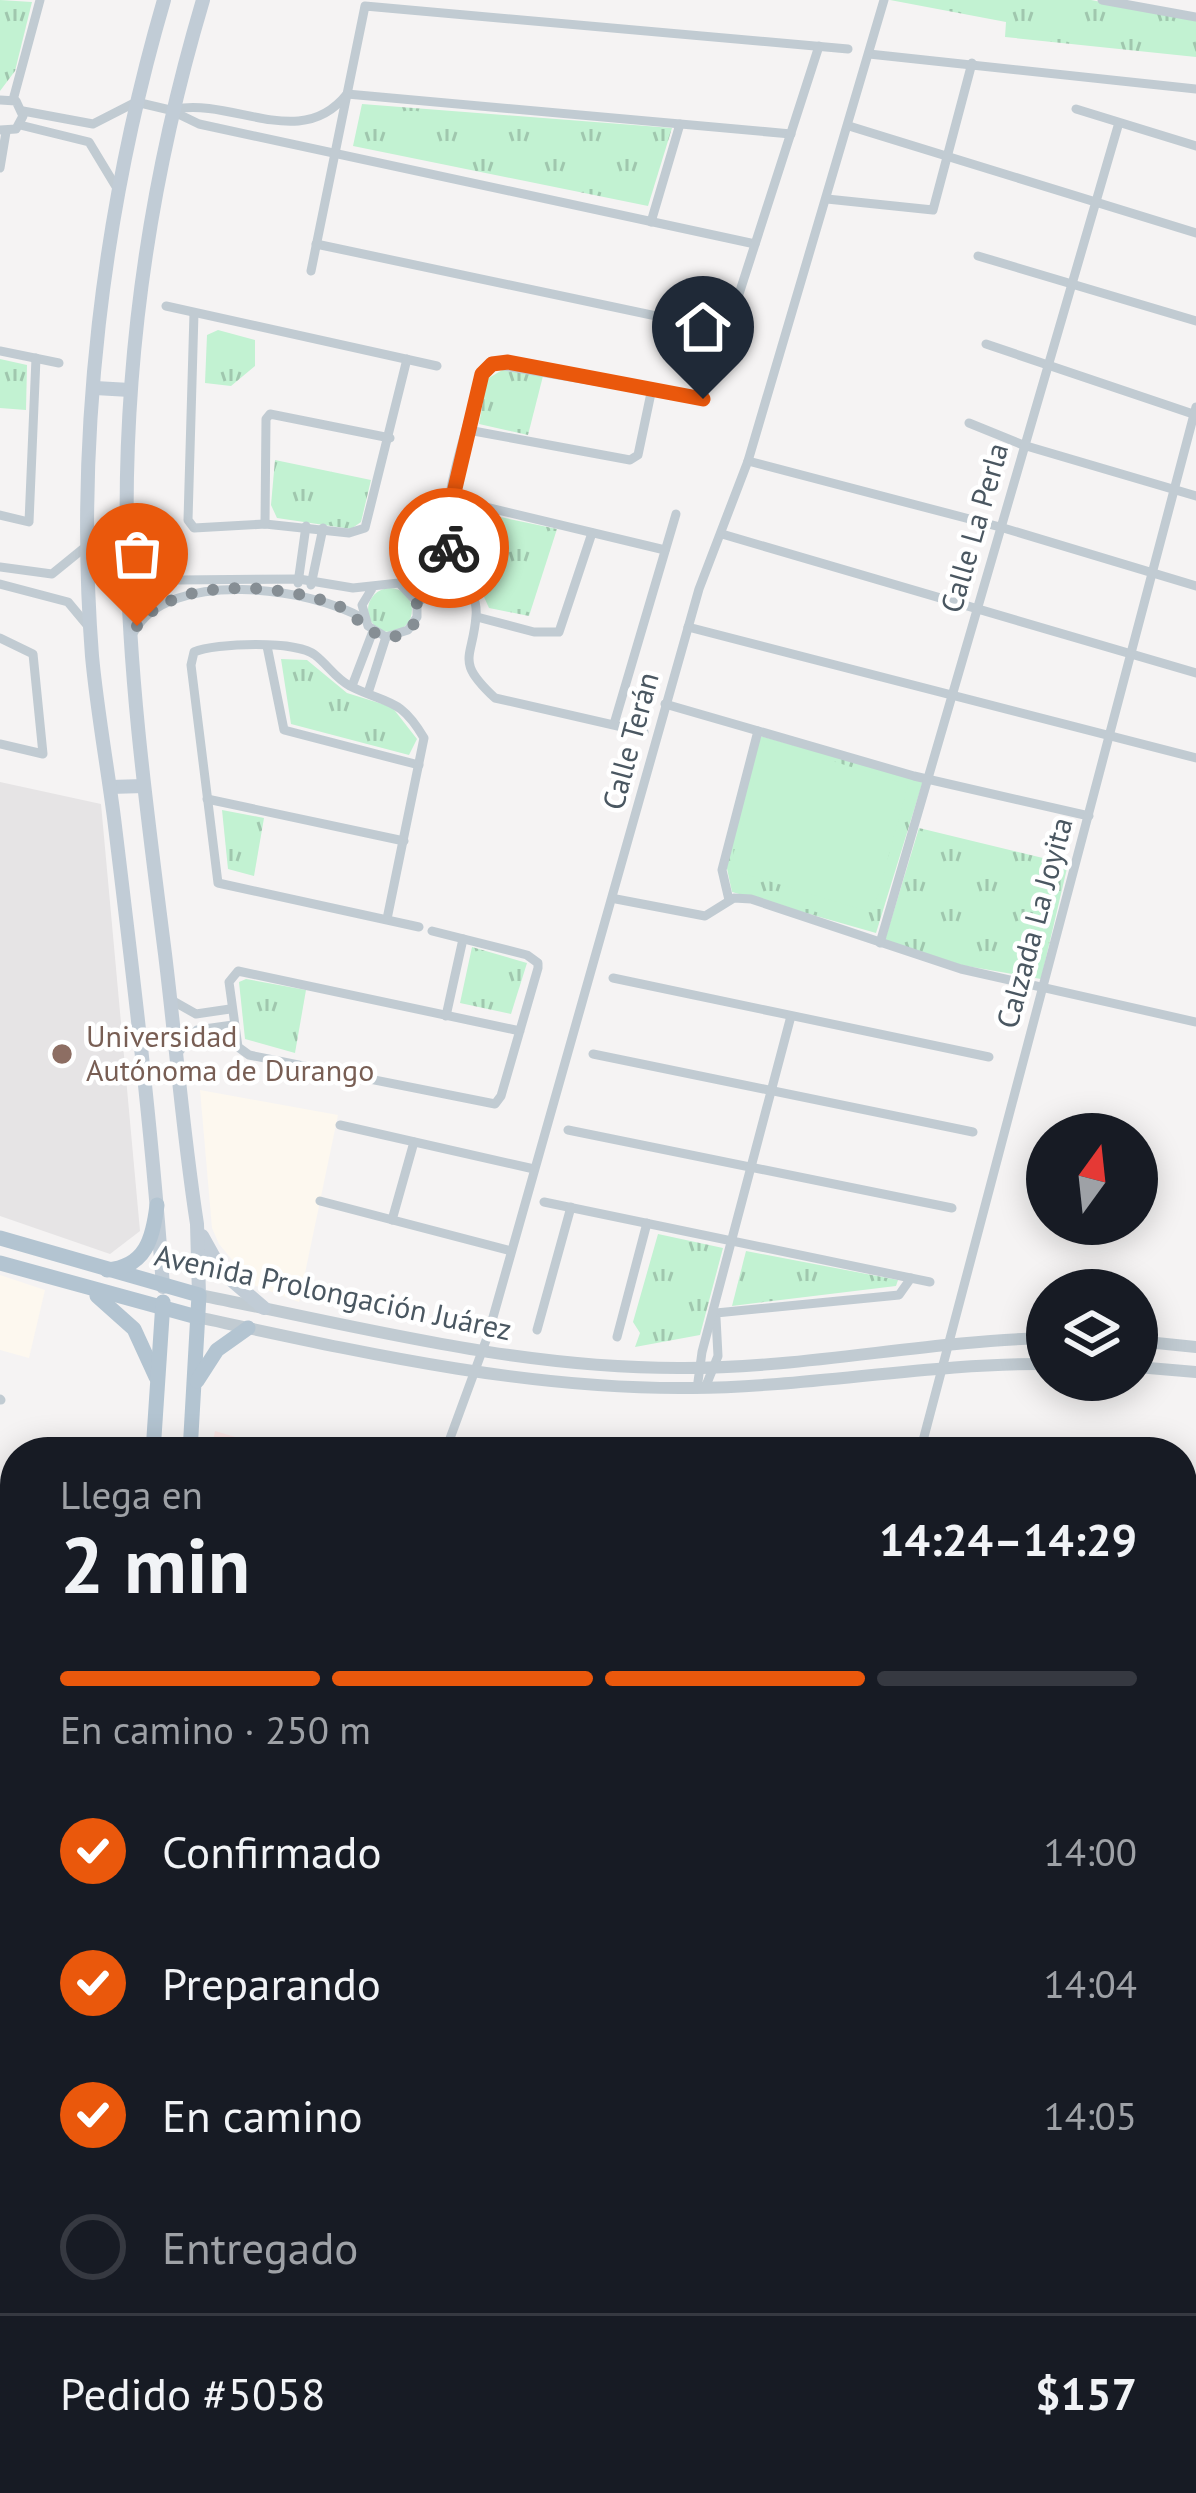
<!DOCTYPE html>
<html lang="es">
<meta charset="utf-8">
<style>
:root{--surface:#171b24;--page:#20242c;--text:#f1f3f6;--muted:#9ea1a6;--line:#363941;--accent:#ea580c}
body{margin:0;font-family:"PT Sans",sans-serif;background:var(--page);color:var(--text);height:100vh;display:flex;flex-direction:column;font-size:45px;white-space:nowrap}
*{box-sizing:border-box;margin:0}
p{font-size:39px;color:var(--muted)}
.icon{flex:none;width:66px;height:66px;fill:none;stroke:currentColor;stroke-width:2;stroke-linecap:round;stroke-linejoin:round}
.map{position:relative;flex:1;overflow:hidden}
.details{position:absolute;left:0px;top:1437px;width:1197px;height:1056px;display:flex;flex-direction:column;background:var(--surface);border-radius:48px 48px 0 0;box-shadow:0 6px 30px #0003}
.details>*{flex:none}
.needle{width:78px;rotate:15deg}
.controls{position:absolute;left:1026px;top:1113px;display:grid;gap:24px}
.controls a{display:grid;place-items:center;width:132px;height:132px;border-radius:50%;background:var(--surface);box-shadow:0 6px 30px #0003;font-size:60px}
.pin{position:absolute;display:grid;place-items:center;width:102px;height:102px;color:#fff;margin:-123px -51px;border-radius:50% 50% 50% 0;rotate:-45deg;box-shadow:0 0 12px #0007}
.pin .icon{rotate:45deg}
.courier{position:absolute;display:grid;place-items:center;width:120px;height:120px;margin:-60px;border:9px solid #ea580c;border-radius:50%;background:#fff;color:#222;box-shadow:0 3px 15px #0007}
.headline em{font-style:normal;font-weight:700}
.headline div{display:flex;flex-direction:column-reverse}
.headline{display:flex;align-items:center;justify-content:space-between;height:204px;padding:0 60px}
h1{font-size:78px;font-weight:700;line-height:90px}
.bar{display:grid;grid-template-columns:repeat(4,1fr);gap:18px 12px;align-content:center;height:144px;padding:0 60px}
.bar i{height:15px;border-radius:9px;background:var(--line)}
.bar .on{background:var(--accent)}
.bar p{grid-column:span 4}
.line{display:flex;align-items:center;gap:30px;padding:0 60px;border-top:3px solid var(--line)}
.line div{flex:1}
ol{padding:0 60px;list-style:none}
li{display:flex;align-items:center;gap:36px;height:132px}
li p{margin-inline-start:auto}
li .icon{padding:12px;border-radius:50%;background:var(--accent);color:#fff;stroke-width:4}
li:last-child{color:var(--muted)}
li i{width:66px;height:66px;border:6px solid var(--line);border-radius:50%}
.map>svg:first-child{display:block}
.commercial{fill:#fdf8ef}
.education{fill:#e6e4e5}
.medical{fill:#fce7e6}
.grass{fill:url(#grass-tufts)}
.forest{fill:url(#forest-firs)}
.garden{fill:#c2f2d2}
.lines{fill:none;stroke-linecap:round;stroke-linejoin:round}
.trunk-casing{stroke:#7593ae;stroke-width:20}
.minor{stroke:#c1cbd2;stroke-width:9}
.tertiary{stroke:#c1cbd2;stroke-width:12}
.secondary{stroke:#c1ccd6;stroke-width:14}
.primary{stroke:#b3c4d1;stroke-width:15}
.trunk{stroke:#9eb6ca;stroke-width:16}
.done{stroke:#868e94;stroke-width:12;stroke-dasharray:0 21.6}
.route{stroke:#ea580c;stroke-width:15}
.education-dot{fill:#8d6e63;stroke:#fff;stroke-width:4.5}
.labels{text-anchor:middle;stroke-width:9;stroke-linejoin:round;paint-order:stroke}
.street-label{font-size:30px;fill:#4a5761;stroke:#fff}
.education-label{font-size:30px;fill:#785e54;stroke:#fff;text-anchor:start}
</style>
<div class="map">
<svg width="1196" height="2493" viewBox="0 0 1196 2493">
<defs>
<pattern id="grass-tufts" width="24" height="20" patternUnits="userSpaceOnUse" patternTransform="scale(3)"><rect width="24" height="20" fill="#c2f2d2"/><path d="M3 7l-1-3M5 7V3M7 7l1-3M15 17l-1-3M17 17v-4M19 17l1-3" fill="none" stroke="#a0c7ae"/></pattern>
<pattern id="forest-firs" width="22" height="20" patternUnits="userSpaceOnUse" patternTransform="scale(3)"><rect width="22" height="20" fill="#c2f2d2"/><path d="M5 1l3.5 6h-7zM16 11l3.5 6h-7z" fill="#a0c7ae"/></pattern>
</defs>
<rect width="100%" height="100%" fill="#f5f3f3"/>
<!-- commercial -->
<g class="commercial">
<polygon points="200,1090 338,1115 299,1302 253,1285 219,1244 212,1228"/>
<polygon points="0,1275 45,1290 29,1358 0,1350"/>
</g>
<!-- education -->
<polygon class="education" points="0,782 101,804 140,1231 110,1254 0,1216"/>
<!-- medical -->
<polygon class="medical" points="215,1431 287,1452 211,1452"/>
<!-- grass -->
<g class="grass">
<polygon points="0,0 32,2 15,71 0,91"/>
<polygon points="890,0 1091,0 1196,20 1196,57 1005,37 1006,22"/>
<polygon points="362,104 672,128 648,206 353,146"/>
<polygon points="218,330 255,340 255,366 231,386 205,383 207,335"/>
<polygon points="0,359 27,365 26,410 0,408"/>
<polygon points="504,369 543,376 528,435 479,424 487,379"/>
<polygon points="275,460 371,480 361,522 351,529 277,518 271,505"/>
<polygon points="462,509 557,529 529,616 489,608 457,537"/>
<circle cx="390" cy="610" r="22"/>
<polygon points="281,659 307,660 347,693 392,707 417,739 409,755 291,724"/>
<polygon points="760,736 923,781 876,933 732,892 726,864"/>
<polygon points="222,810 264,818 254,876 228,869"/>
<polygon points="919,828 1068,864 1041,979 961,965 885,940"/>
<polygon points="472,947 527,963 511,1014 460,1003"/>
<polygon points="246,979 306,990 295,1053 245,1039 239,982"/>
<polygon points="658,1234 723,1248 700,1335 635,1347 640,1333 633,1322"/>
<polygon points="746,1251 898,1280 896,1286 732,1306"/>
</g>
<!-- forest -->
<polygon class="forest" points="942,2478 1087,2478 1138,2493 941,2493"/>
<!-- garden -->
<polygon class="garden" points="766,740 908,785 873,913 729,869"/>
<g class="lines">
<defs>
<g id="trunk">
<polyline points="0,1827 15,1832"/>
<polyline points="0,1852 15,1856"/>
<polyline points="0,1866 15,1870"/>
<polyline points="1182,2160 1196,2164"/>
<polyline points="1182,2190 1196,2194"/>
<polyline points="1182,2215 1196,2219"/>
</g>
</defs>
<!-- trunk casing -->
<use href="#trunk" class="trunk-casing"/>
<!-- minor -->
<g class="minor">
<polyline points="1102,0 1196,17"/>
<polyline points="869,54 1196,89"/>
<polyline points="0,100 16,101 23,116 16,129 0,130"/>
<polyline points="13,100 40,0"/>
<path d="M175 109C235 98 301 152 347 94L791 134"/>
<polyline points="1076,109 1196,146"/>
<polyline points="23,111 93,124 136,102 170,110 199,124 755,244"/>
<polyline points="20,125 89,142 118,190"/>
<polyline points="849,126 1196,233"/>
<polyline points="0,168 6,132"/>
<polyline points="827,199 933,210 972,63"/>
<polyline points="651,222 680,124"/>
<polyline points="316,244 727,331"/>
<polyline points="978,256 1196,321"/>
<polyline points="311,271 365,6 848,49"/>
<polyline points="166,306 437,366"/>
<polyline points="194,313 188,520 194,528 265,524 349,533 365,528 407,359"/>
<polyline points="986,344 1196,415"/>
<polyline points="0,351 59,363"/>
<polyline points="719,356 819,46"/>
<polyline points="969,423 1023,445 1196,496"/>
<polyline points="468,430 630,460 638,455 651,393"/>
<polyline points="748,461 1000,527 1196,586"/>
<polyline points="452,499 665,550"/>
<polyline points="0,515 29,522 36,358"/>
<polyline points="265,524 266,419 270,414 390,438"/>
<polyline points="722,534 1196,673"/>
<polyline points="127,548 154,572 179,580 299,579 353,588 399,583 417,602 417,617 408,630 386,637 368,626 362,605 373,587"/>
<polyline points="0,567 52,574 84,548"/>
<polyline points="298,583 306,526"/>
<polyline points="0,584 68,602 88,626"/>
<polyline points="311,585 323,528"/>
<polyline points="410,590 458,567"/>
<polyline points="417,602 465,579"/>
<polyline points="477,617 534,632 559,632 592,533"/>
<polyline points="688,627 1196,758"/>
<path d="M134 632C168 568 311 587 364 619"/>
<polyline points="0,638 33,654 43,754 0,744"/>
<polyline points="267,646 284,730 419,765"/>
<polyline points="352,686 373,631"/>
<polyline points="368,693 386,637"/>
<polyline points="665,704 914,776 1089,816"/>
<polyline points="614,724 676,514"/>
<path d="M644 732 495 698C454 660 473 659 476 616 479 587 450 566 447 538 442 495 471 419 481 374L492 364 703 399 709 374"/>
<polyline points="207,799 404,841"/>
<polyline points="616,899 705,916 734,898 751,899 961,969 1196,1022"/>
<polyline points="729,900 722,870 758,731"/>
<path d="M387 919 424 738C400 697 388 705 350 686 335 678 328 665 315 655 297 640 215 643 194 652L191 665 218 883 419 927"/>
<polyline points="432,931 527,955 538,963 538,968 501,1096 495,1104 249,1055 238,1047 229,982 238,971 520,1031"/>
<polyline points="880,943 1118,126"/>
<polyline points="613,978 989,1057"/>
<polyline points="173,1001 196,1014 230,1009"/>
<polyline points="446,1016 463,939"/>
<polyline points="178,1053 197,1030 233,1025"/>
<polyline points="593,1054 973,1132"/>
<polyline points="340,1125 534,1169"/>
<polyline points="568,1130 952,1208"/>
<polyline points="320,1201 511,1251"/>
<polyline points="544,1202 930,1282"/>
<polyline points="392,1220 414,1142"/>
<polyline points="716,1313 899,1295 911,1278"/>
<polyline points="537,1330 571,1207"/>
<polyline points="617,1337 647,1223"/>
<polyline points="705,1388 718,1356 716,1318"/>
<polyline points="697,1389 702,1352 791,1016"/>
<polyline points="0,1399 1,1400"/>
<polyline points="445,1452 488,1335 699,589 748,461 884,0"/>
<polyline points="920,1452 1196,407"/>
<polyline points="0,1525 15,1530"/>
<polyline points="0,1610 15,1608"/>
<polyline points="1182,1668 1196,1600"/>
<polyline points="0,1675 15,1679"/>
<polyline points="1182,1709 1196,1712"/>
<polyline points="0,1770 15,1774"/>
<polyline points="1182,1787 1196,1791"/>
<polyline points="1182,1862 1196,1866"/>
<polyline points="1182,2100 1196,2103"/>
<polyline points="67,2478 68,2493"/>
<polyline points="255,2478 259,2493"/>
<polyline points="416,2478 464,2489"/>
<polyline points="909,2478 910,2493"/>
<polyline points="1166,2478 1196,2486"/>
<polyline points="243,2493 249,2478"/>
<polyline points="600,2493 610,2478"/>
<polyline points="696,2493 717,2491"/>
</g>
<!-- tertiary -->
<g class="tertiary">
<path d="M199 1295C361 1327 518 1369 684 1368 806 1368 925 1341 1047 1338"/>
<path d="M197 1317C360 1352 525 1390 692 1388 811 1387 928 1363 1047 1364"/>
<polyline points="1137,1341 1196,1347"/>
<polyline points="1137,1367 1196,1372"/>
<polyline points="463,2493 467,2478"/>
</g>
<!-- secondary -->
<g class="secondary">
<polyline points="95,388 130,390"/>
<polyline points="110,787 144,786"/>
<polyline points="202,1236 222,1272 264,1308"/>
<path d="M163 1287C152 1130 133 974 114 818 107 764 97 710 92 656 75 438 103 209 164 0"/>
<path d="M199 1295 197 1224C183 1134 176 1044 165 954 148 819 129 683 127 547 123 361 150 178 203 0"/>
</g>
<!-- primary -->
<g class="primary">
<polyline points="0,1238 199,1295 190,1452"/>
<polyline points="0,1263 197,1317"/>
<path d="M107 1270C146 1267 153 1238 157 1205"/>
<polyline points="97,1296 134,1329 156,1377"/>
<polyline points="197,1381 217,1350 248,1328"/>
<polyline points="153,1452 163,1302"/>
</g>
<!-- trunk -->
<use href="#trunk" class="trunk"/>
</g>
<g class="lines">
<!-- done -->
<path class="done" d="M137 626C176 575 280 584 334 604 353 611 363 629 380 635 394 640 405 634 414 624L417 602 465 579 449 548"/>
<!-- route -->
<polyline class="route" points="449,548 448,518 482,374 492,364 508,362 703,399"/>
</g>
<!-- markers -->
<circle class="education-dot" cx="62" cy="1054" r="12"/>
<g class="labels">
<!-- street labels -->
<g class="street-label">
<text transform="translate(975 528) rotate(-74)" y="10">Calle La Perla</text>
<text transform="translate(631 741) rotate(-75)" y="10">Calle Terán</text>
<text transform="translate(1035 923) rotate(-75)" y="10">Calzada La Joyita</text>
<text transform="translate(333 1293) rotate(12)" y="10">Avenida Prolongación Juárez</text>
</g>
<!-- education labels -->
<g class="education-label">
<text x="86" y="1047">Universidad<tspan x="86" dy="34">Autónoma de Durango</tspan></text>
</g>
</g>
</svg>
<div class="controls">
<a><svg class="needle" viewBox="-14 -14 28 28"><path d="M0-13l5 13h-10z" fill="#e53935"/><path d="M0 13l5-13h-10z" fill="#9ea1a6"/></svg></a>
<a><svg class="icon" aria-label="layers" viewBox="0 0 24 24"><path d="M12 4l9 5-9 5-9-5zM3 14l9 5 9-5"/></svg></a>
</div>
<div class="pin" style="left:137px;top:626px;background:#ea580c"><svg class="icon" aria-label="bag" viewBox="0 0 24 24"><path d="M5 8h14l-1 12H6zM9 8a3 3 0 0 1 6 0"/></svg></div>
<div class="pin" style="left:703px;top:399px;background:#1f2937"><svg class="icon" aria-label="home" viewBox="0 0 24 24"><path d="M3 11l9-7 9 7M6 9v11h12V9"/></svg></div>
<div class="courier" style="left:449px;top:548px"><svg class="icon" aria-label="bike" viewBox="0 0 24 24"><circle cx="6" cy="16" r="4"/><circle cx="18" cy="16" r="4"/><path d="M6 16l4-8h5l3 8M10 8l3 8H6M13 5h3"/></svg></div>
<section class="details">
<div class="headline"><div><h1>2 min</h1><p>Llega en</p></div><em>14:24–14:29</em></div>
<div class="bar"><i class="on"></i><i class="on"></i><i class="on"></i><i></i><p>En camino · 250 m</p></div>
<ol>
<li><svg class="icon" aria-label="check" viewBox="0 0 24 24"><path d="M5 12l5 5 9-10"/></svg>Confirmado<p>14:00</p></li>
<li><svg class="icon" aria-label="check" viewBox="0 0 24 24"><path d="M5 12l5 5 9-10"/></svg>Preparando<p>14:04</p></li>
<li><svg class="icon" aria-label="check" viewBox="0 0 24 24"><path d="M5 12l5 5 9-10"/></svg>En camino<p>14:05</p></li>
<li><i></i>Entregado</li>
</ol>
<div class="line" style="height:156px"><div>Pedido #5058</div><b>$157</b></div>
</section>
</div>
